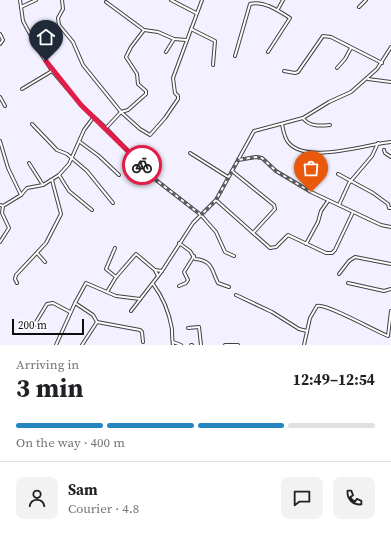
<!DOCTYPE html>
<meta charset="utf-8">
<style>
:root{--surface:#fff;--page:#f2f2f2;--text:#202124;--muted:#757577;--line:#e0e0e0;--accent:#2585c0}
body{margin:0;font-family:"Source Serif 4",serif;background:var(--page);color:var(--text);height:100vh;display:flex;flex-direction:column;font-size:15px;white-space:nowrap}
*{box-sizing:border-box;margin:0}
p{font-size:13px;color:var(--muted)}
.icon{flex:none;width:22px;height:22px;fill:none;stroke:currentColor;stroke-width:2;stroke-linecap:round;stroke-linejoin:round}
.map{position:relative;height:345px;overflow:hidden}
.side{display:flex;flex-direction:column;background:var(--surface);flex:1}
.side>*{flex:none}
.scale{position:absolute;left:12px;bottom:10px;width:72px;box-sizing:border-box;padding-left:4px;border:2px solid #0e0e0e;border-top:0;font-size:11px;line-height:14px;white-space:nowrap;color:#0e0e0e;-webkit-text-stroke:3px #fff;paint-order:stroke}
.pin{position:absolute;display:grid;place-items:center;width:34px;height:34px;color:#fff;margin:-41px -17px;border-radius:50% 50% 50% 0;rotate:-45deg;box-shadow:0 0 4px #0007}
.pin .icon{rotate:45deg}
.courier{position:absolute;display:grid;place-items:center;width:40px;height:40px;margin:-20px;border:3px solid #e11d48;border-radius:50%;background:#fff;color:#222;box-shadow:0 1px 5px #0007}
.overview em{font-style:normal;font-weight:700}
.overview div{display:flex;flex-direction:column-reverse}
.overview{display:flex;align-items:center;justify-content:space-between;height:68px;padding:0 16px}
h1{font-size:26px;font-weight:700;line-height:30px}
.bar{display:grid;grid-template-columns:repeat(4,1fr);gap:6px 4px;align-content:center;height:48px;padding:0 16px}
.bar i{height:5px;border-radius:3px;background:var(--line)}
.bar .on{background:var(--accent)}
.bar p{grid-column:span 4}
.line{display:flex;align-items:center;gap:10px;padding:0 16px;border-top:1px solid var(--line)}
.line div{flex:1}
.round{display:grid;place-items:center;flex:none;width:42px;height:42px;border-radius:8px;background:var(--page)}
.map>svg:first-child{display:block}
.lines{fill:none;stroke-linecap:round;stroke-linejoin:round}
.minor-casing{stroke:#414141;stroke-width:4}
.minor{stroke:#fff;stroke-width:2}
.done{stroke:#5e5d62;stroke-width:4;stroke-dasharray:0 7.2}
.route{stroke:#e11d48;stroke-width:5}
</style>
<div class="map">
<svg width="391" height="345" viewBox="0 0 391 345">
<rect width="100%" height="100%" fill="#f3f0ff"/>
<g class="lines">
<defs>
<g id="minor">
<polyline points="20,0 23,21 39,51 52,71 81,105 105,127 156,180 201,215 216,200 254,131 303,118 329,102 351,92 377,69 391,47"/>
<polyline points="62,0 63,9 58,18 59,25 73,42 83,65 121,112 140,129 150,135 165,118 178,99 178,96 175,93 173,78 202,0"/>
<polyline points="171,0 196,13"/>
<polyline points="106,2 144,30 158,32 174,39 186,40"/>
<polyline points="21,7 36,0"/>
<polyline points="359,7 366,0"/>
<polyline points="278,9 283,0"/>
<polyline points="191,29 215,41 213,65"/>
<polyline points="0,34 3,40 0,44"/>
<polyline points="166,52 174,39"/>
<path d="M235 56 250 4C263 0 279 11 290 18L268 52"/>
<polyline points="337,68 345,59 351,48"/>
<polyline points="284,71 295,73 298,72 323,36 331,37 382,63"/>
<polyline points="368,79 391,82"/>
<polyline points="22,89 52,71"/>
<polyline points="0,97 5,106"/>
<path d="M303 118C309 127 321 126 330 125"/>
<polyline points="32,124 57,150 67,154 87,171 113,203"/>
<path d="M282 124C283 129 284 137 288 142 306 165 366 144 391 142"/>
<polyline points="106,128 121,112 128,110 146,94 146,91 138,84 137,74 126,57 131,47 144,30"/>
<polyline points="0,141 8,168 21,195"/>
<polyline points="80,142 99,156 119,175"/>
<polyline points="384,150 385,153 391,157"/>
<polyline points="190,153 228,177"/>
<polyline points="238,160 256,157 262,158 276,171 311,192 381,225 391,227"/>
<polyline points="29,163 43,185"/>
<polyline points="232,171 274,205 275,209 253,233"/>
<polyline points="338,174 373,193 388,204 389,208 391,208"/>
<polyline points="59,175 69,191 92,210"/>
<polyline points="216,200 270,248 276,247 288,235 326,253 332,253 335,250 353,212"/>
<polyline points="0,205 3,206 21,195 27,188 43,185 59,175 69,164 84,130 93,118"/>
<polyline points="339,205 349,183 372,156 378,143"/>
<polyline points="0,242 9,228 2,213 3,206"/>
<path d="M179 243 190 251 195 259C213 260 212 272 218 283L229 287"/>
<polyline points="306,244 318,222 321,211 328,201"/>
<polyline points="115,248 106,269 116,277 136,254 155,270 158,276"/>
<polyline points="37,253 45,262"/>
<polyline points="155,270 162,271"/>
<polyline points="339,274 349,261 355,257 391,264"/>
<polyline points="17,283 15,279 16,275 46,243 61,214 52,180"/>
<polyline points="348,283 384,291 391,289"/>
<path d="M153 284C163 297 169 312 172 329 172 334 172 339 173 345"/>
<polyline points="179,286 186,283 188,280 184,272 194,256"/>
<polyline points="107,292 116,277"/>
<polyline points="236,295 272,312 299,329 307,331"/>
<polyline points="75,303 93,315 97,322"/>
<polyline points="131,311 162,271 193,223 201,215 216,232 225,252 234,256"/>
<polyline points="33,327 47,304 53,303 70,312"/>
<polyline points="188,328 199,327 201,345"/>
<polyline points="173,342 181,345"/>
<polyline points="56,345 75,303 86,283 116,296 140,299"/>
<polyline points="82,345 97,322 140,330 142,332 143,342"/>
<polyline points="191,345 192,345"/>
<polyline points="225,345 238,345"/>
<path d="M304 345 310 318 317 306C326 303 375 331 388 336L391 311"/>
</g>
</defs>
<!-- minor casing -->
<use href="#minor" class="minor-casing"/>
<!-- minor -->
<use href="#minor" class="minor"/>
</g>
<g class="lines">
<!-- done -->
<polyline class="done" points="142,165 156,180 201,215 216,200 238,160 256,157 262,158 276,171 311,192"/>
<!-- route -->
<polyline class="route" points="46,61 81,105 142,165"/>
</g>
</svg>
<div class="scale">200 m</div>
<div class="pin" style="left:311px;top:192px;background:#ea580c"><svg class="icon" aria-label="bag" viewBox="0 0 24 24"><path d="M5 8h14l-1 12H6zM9 8a3 3 0 0 1 6 0"/></svg></div>
<div class="pin" style="left:46px;top:61px;background:#1f2937"><svg class="icon" aria-label="home" viewBox="0 0 24 24"><path d="M3 11l9-7 9 7M6 9v11h12V9"/></svg></div>
<div class="courier" style="left:142px;top:165px"><svg class="icon" aria-label="bike" viewBox="0 0 24 24"><circle cx="6" cy="16" r="4"/><circle cx="18" cy="16" r="4"/><path d="M6 16l4-8h5l3 8M10 8l3 8H6M13 5h3"/></svg></div>
</div>
<section class="side">
<div class="overview"><div><h1>3 min</h1><p>Arriving in</p></div><em>12:49–12:54</em></div>
<div class="bar"><i class="on"></i><i class="on"></i><i class="on"></i><i></i><p>On the way · 400 m</p></div>
<div class="line" style="height:72px"><a class="round"><svg class="icon" aria-label="person" viewBox="0 0 24 24"><circle cx="12" cy="8" r="4"/><path d="M4 21q1-7 8-7t8 7"/></svg></a><div><b>Sam</b><p>Courier · 4.8</p></div><a class="round"><svg class="icon" aria-label="chat" viewBox="0 0 24 24"><path d="M4 5h16v11H9l-5 4z"/></svg></a><a class="round"><svg class="icon" aria-label="phone" viewBox="0 0 24 24"><path d="M5 4h4l2 5-3 2q2 4 5 5l2-3 5 2v4C11 20 4 13 5 4z"/></svg></a></div>
</section>
